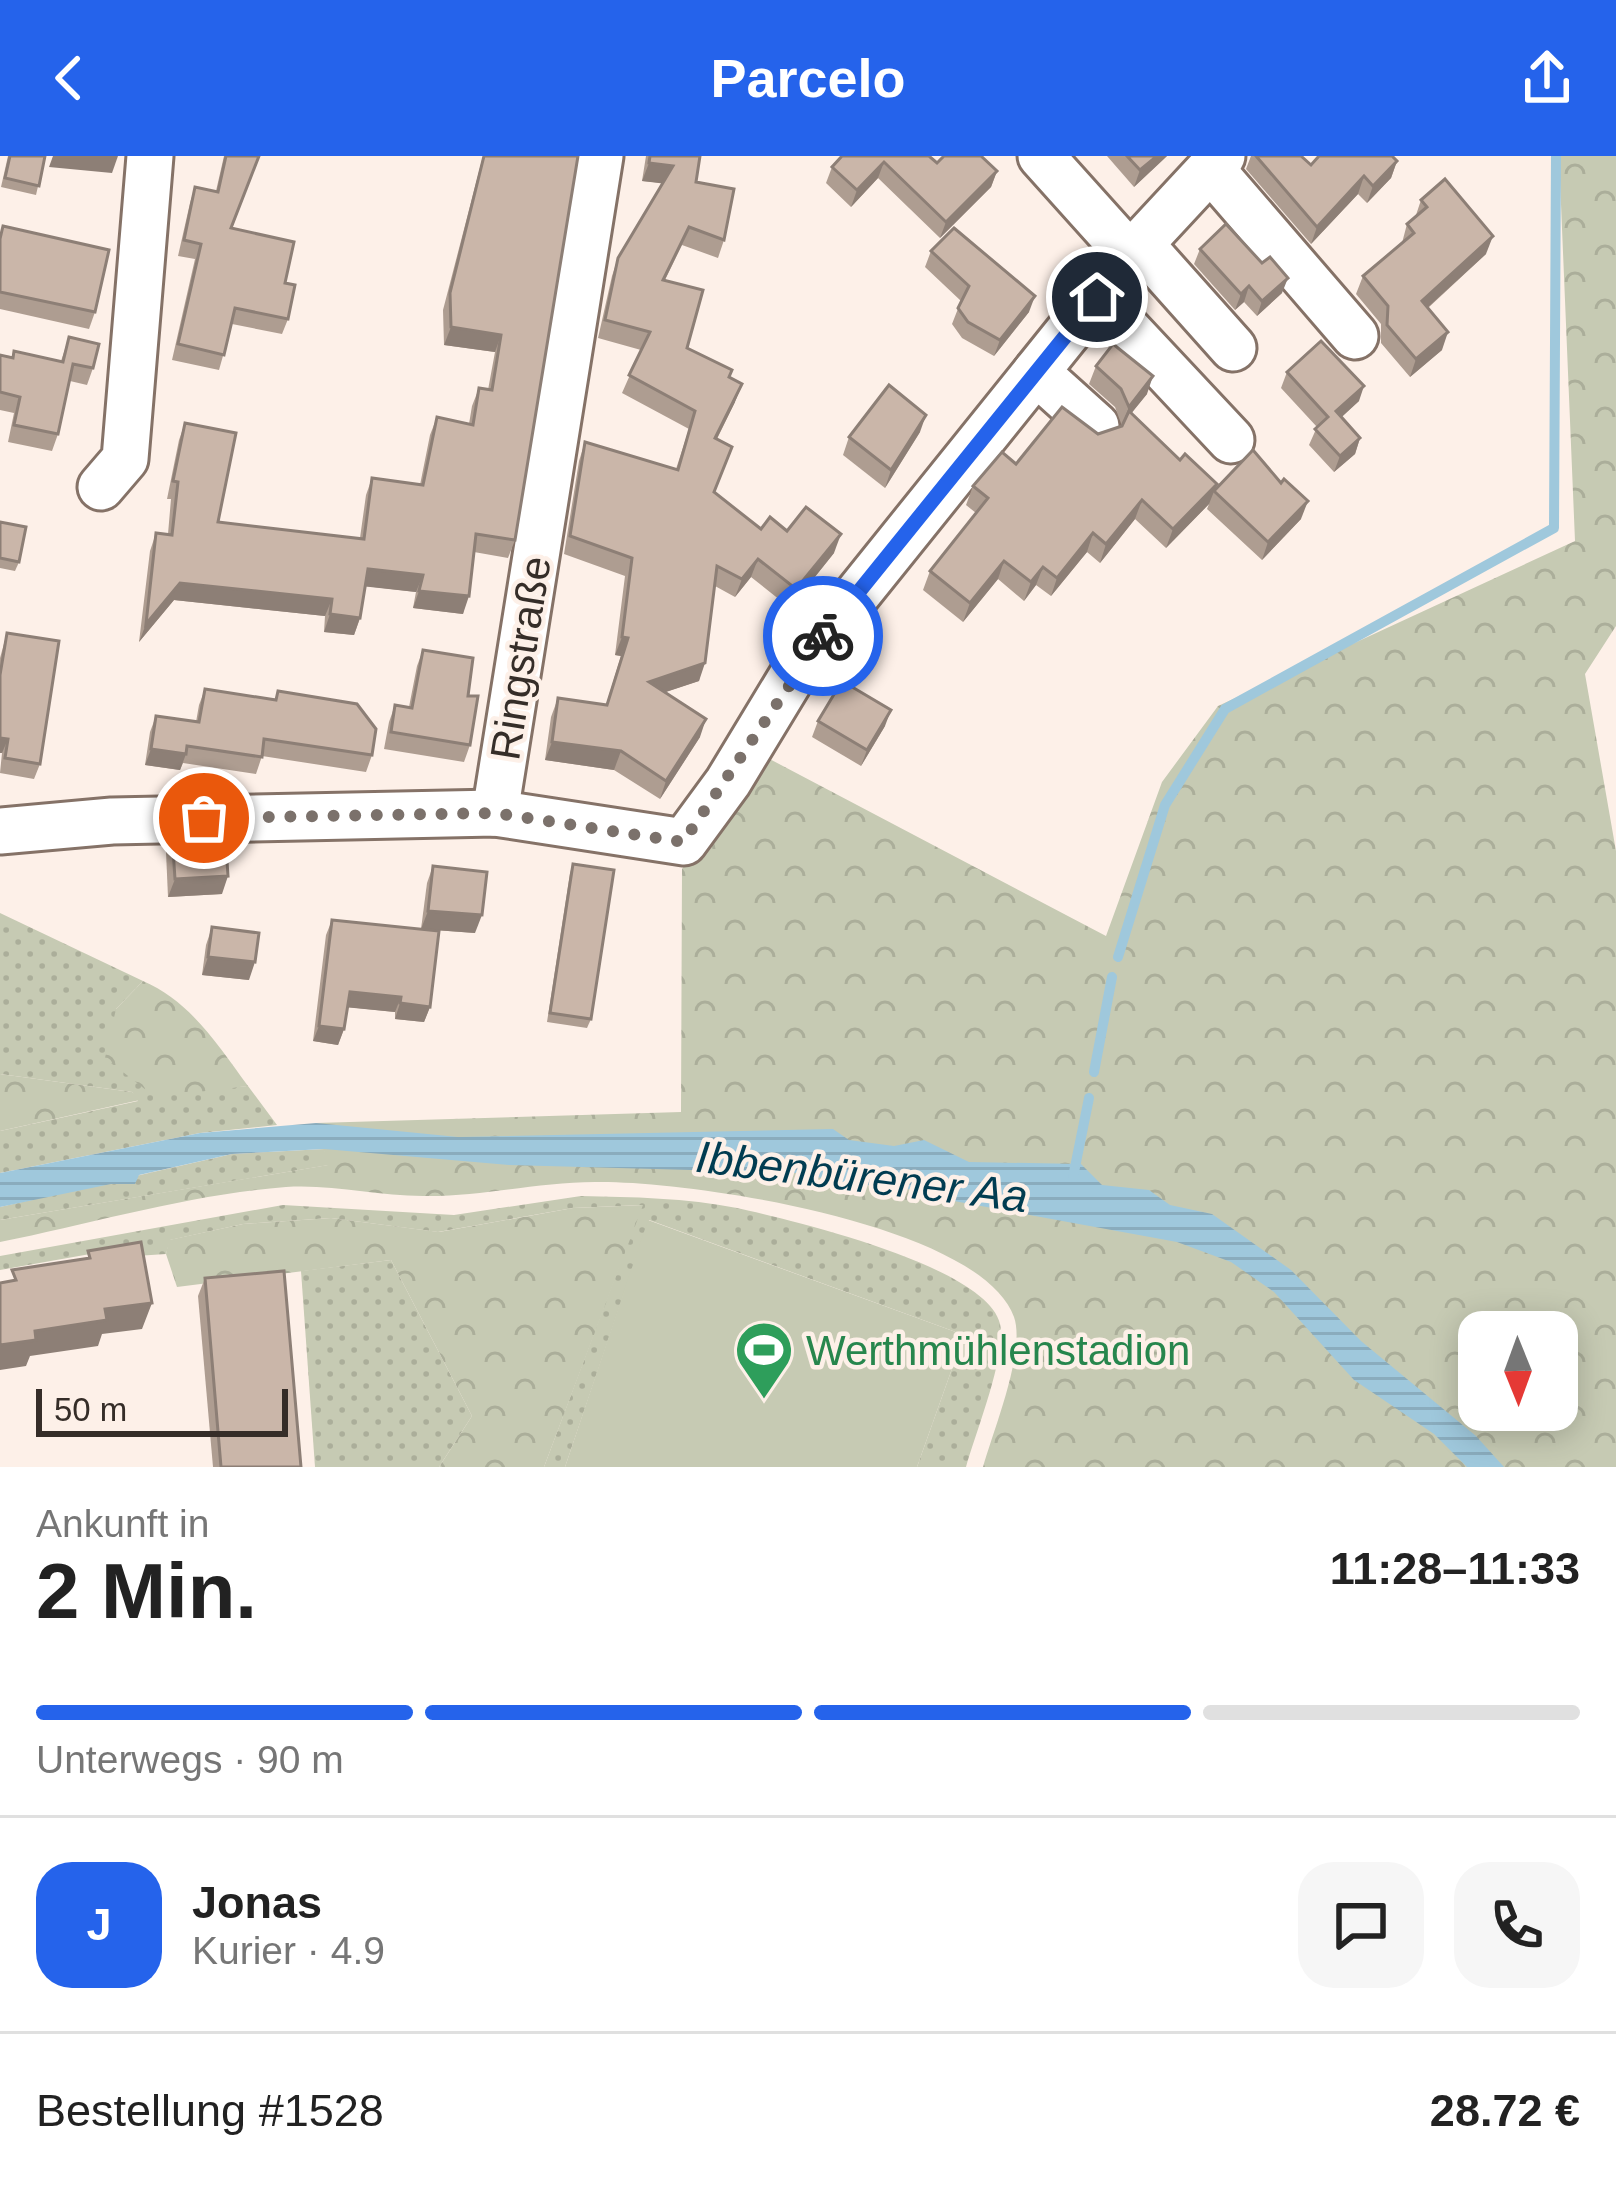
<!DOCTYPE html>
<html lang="de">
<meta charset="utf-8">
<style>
:root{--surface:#fff;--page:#f6f6f6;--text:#222;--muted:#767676;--line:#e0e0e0;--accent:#2563eb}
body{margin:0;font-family:Arial,sans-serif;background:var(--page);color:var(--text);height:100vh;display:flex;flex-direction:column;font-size:45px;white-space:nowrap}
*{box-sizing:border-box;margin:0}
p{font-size:39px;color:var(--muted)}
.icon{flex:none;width:66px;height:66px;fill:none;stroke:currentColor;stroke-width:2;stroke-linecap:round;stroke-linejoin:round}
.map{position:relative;height:1311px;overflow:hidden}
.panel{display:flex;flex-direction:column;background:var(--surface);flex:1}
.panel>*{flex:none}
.needle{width:78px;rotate:179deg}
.buttons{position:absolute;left:1458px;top:1155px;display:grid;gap:24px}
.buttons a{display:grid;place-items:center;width:120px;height:120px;border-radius:24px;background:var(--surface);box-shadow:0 6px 30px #0003;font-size:60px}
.scale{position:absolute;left:36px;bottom:30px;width:252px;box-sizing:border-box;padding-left:12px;border:6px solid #352d28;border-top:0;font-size:33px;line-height:42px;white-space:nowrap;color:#352d28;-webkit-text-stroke:9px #fdf0e8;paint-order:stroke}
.pin{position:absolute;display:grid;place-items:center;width:102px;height:102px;color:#fff;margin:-51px;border:6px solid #fff;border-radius:50%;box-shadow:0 3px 12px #0007}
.courier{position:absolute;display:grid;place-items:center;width:120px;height:120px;margin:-60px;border:9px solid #2563eb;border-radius:50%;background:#fff;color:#222;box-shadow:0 3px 15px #0007}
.overview em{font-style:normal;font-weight:800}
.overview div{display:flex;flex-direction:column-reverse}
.overview{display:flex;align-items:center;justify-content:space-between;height:204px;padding:0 36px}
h1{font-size:78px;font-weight:800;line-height:90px}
.bar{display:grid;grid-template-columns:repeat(4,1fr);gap:18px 12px;align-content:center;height:144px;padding:0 36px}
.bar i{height:15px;border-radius:9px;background:var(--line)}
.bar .current{background:var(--accent)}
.bar p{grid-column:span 4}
.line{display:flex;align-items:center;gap:30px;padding:0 36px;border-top:3px solid var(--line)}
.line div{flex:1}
.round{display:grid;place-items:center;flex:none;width:126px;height:126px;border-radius:36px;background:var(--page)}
header{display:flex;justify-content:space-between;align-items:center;height:156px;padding:0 36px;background:var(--accent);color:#fff;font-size:54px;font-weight:800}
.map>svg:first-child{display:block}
.grass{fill:url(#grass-dots)}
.forest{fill:url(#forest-crowns);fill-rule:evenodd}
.garden{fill:#c6cab3}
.water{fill:url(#water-rules)}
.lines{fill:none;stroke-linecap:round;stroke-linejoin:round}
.stream{stroke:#9fc8dc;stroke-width:10}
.minor-casing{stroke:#857267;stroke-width:51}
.minor{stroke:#fff;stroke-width:45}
.wall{fill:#ae9d91}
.shaded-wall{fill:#8d7f76}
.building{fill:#cab6a9;stroke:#8d7f76;stroke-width:3}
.done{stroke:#7b716b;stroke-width:12;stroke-dasharray:0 21.6}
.route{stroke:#2563eb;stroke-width:15}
.labels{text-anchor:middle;stroke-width:9;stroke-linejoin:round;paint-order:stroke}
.street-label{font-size:42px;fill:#352d28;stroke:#fdf0e8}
.leisure-label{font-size:42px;fill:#27864d;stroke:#fdf0e8;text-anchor:start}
.water-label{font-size:45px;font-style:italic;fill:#013c51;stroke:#fdf0e8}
</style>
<header><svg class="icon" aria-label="back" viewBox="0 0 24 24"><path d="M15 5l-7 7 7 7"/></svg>Parcelo<svg class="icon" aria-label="share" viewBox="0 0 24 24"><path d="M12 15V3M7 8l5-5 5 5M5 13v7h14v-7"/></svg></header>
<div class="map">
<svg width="1616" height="1311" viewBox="0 0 1616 1311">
<defs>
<pattern id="grass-dots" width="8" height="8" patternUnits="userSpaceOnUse" patternTransform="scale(3)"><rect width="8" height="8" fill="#c6cab3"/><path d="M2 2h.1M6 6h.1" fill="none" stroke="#abae9a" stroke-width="1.8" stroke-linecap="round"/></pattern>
<pattern id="forest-crowns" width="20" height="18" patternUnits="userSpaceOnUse" patternTransform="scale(3)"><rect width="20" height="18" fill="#c6cab3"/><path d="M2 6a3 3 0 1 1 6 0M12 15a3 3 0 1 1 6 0" fill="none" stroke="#abae9a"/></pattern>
<pattern id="water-rules" width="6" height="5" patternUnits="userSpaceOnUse" patternTransform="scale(3)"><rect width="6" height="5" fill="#9fc8dc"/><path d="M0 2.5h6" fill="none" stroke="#8aacbd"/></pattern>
</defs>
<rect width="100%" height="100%" fill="#fdf0e8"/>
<!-- grass -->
<g class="grass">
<polygon points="0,757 143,825 116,853 212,933 248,930 277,969 200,977 0,1017 0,975 138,945 132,936 0,918"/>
<polygon points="324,993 329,1009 0,1064 0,1051 232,998"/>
<path d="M581 1040C632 1041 687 1042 737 1052 791 1064 987 1110 1000 1168 1007 1199 975 1278 966 1311H917L964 1179 649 1064 565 1311H544L642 1049 573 1052 438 1076 331 1062 243 1068 170 1084 166 1098 136 1100 124 1092 0 1114V1100L283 1049 454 1059Z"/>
<polygon points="391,1104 472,1260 439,1311 315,1311 301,1115"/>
</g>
<!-- forest -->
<g class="forest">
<path d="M1559 0H1616V470L1585 518 1616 695V1311H983C993 1275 1026 1195 1014 1161 980 1067 686 1024 595 1026 537 1026 481 1041 423 1040 377 1040 332 1028 286 1031 191 1038 94 1067 0 1086V1064L328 1009 316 967 681 956 682 713 762 599 1106 780 1162 626 1218 550 1575 385ZM1479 1176H1557V1254H1479Z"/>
<path d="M143 825C190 845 218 889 248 930L155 941 105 902 116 853Z"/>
<polygon points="0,918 132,936 140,944 0,975"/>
<polygon points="643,1049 544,1311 439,1311 472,1260 391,1104 177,1131 166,1098 169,1084 243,1068 331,1062 439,1076 573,1052"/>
</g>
<!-- garden -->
<polygon class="garden" points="648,1064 964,1179 917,1311 565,1311"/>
<!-- water -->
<polygon class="water" points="316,967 458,981 833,973 849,984 894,990 924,984 969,1006 1081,1008 1102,1029 1149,1034 1170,1049 1212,1058 1291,1114 1361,1185 1476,1280 1504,1311 1467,1311 1434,1278 1354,1224 1274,1136 1231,1106 1177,1086 932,1041 890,1027 861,1030 797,1017 509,1009 324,993 232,998 139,1019 135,1028 111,1028 0,1051 0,1017 200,977"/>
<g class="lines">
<!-- stream -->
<g class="stream">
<polyline points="1118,801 1165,649 1225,553 1554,372 1556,0"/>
<polyline points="1094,916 1112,821"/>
<polyline points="1073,1021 1089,942"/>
</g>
<defs>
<g id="minor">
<polyline points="1041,0 1130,99"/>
<polyline points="1211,13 1355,180"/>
<polyline points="1142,90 1233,192"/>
<polyline points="1097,141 1231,284"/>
<polyline points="1036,216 1096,270"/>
<polyline points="101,331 125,303 150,0"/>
<polyline points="495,657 600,0"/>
<polyline points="0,675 112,665 495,657 684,686 728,626 794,517 1130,99 1222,0"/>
</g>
</defs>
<!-- minor casing -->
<use href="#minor" class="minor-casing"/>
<!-- minor -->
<use href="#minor" class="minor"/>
</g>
<!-- wall -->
<g class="wall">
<polygon points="8,0 45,0 36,39 1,31"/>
<polygon points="224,0 259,0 232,72 285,127 288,163 282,178 232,168 219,214 172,204 195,103 178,100 190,47 195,31 216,35"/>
<polygon points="483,0 578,0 515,384 508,402 474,396 463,458 413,452 416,436 365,430 360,462 354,479 324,476 325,460 174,444 139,486 150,395 156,377 168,378 171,343 167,343 179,284 185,267 218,366 360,382 366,339 372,322 420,329 430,279 437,261 469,268 472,250 479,232 488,234 495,196 444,189 443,154"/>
<polygon points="646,0 700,0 696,26 724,84 718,102 682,89 665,124 687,192 729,222 735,246 717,283 714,336 761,373 787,375 834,397 790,452 751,421 735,441 715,430 699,525 665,536 700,581 660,643 614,614 545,604 551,561 558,542 606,549 621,500 615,499 625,420 564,398 579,305 585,286 676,313 689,273 622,237 641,194 598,182 612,120 618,102 663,27 642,25"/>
<polygon points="842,0 937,7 997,15 991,31 940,82 878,22 851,51 826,27 832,11"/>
<polygon points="1107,0 1167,0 1134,31"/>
<polygon points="1251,0 1301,0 1311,9 1397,5 1391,22 1367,47 1358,38 1311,88 1246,13"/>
<polygon points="1421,44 1486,98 1428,152 1442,194 1410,221 1381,187 1381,168 1356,138 1363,120 1402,87 1407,68 1415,62"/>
<polygon points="3,70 95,156 89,173 0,153 0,78"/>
<polygon points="1200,93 1282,137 1257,160 1244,146 1235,154 1194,108"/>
<polygon points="931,95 1029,156 994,200 962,182 952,168 961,145 925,111"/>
<polygon points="69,181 93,212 87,229 70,225 58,278 52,295 8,286 14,257 0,254 0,199 61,205"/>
<polygon points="1096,210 1147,238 1131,257 1180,304 1217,328 1215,334 1301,363 1262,404 1207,353 1209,348 1166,392 1135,363 1100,407 1087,396 1051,440 1036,429 1024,445 998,423 963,466 923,434 930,415 976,357 966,349 973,330 1016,308 1122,270 1115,251 1089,228"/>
<polygon points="1287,216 1359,245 1341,261 1360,282 1355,298 1334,316 1309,289 1317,271 1281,232"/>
<polygon points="920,276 885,332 843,299 849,281"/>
<polygon points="0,366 19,406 15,415 0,412"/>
<polygon points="7,477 40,608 34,623 0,617 2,597 0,597 0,502"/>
<polygon points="423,494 468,540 470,589 464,606 384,593 389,566 395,549 409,551 417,510"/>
<polygon points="205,533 275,543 278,535 372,599 366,616 262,600 256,618 183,607 180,614 145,609 150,576 156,560 196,566 199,549"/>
<polygon points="818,565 885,570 861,610 812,581"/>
<polygon points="172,678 222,738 168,741 166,696"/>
<polygon points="573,708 591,863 587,872 547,866 570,717"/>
<polygon points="433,710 475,777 421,773 427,727"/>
<polygon points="332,764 430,851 424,866 395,863 395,856 347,851 344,873 338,889 313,885 326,779"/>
<polygon points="212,771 249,824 202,819 206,789"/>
<polygon points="205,1122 301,1311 213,1311 198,1140"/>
</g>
<!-- shaded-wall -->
<g class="shaded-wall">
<polygon points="53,0 118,0 112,17 49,11"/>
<polygon points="1157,0 1167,0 1134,31 1140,14"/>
<polygon points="1397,5 1391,22 1367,47 1373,30"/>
<polygon points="884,6 878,22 851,51 857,34"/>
<polygon points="649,7 673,10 667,28 642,25"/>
<polygon points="997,15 991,31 940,82 946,66"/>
<polygon points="1364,20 1358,38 1311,88 1317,71"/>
<polygon points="1493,80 1486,98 1415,163 1422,145"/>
<polygon points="1288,122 1282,137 1257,160 1262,145"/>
<polygon points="1249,130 1244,146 1235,154 1241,138"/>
<polygon points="1035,140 1029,156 994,200 1000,184"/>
<polygon points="451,171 501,179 495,196 444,189"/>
<polygon points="1448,176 1442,194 1410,221 1416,203"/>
<polygon points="1153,220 1147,238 1122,269 1129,251"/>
<polygon points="742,228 735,246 708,300 715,282"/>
<polygon points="1364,230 1359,245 1331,271 1336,255"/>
<polygon points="926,259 920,276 885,332 891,314"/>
<polygon points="1360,282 1355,298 1334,316 1340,300"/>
<polygon points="1217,328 1209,348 1166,392 1173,373"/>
<polygon points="1142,344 1135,363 1100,407 1106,388"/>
<polygon points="1308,345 1301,363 1262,404 1268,386"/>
<polygon points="1093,377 1087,396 1051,440 1057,422"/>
<polygon points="841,378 834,397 790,452 796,433"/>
<polygon points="758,403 751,421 735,441 742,423"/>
<polygon points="1004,405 998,423 963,466 970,447"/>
<polygon points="1043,411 1036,429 1024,445 1031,426"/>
<polygon points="368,413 423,419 416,436 361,430"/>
<polygon points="180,427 332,443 325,460 174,444 139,486 146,468"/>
<polygon points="419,435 469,440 463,458 413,452"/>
<polygon points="330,458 360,462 354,479 324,476"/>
<polygon points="622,481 628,482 621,500 615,499"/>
<polygon points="705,507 699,525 642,544 649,526"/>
<polygon points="891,554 885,570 861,610 867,594"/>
<polygon points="706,563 700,581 660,643 666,625"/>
<polygon points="0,582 8,583 2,597 0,597"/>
<polygon points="552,586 621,595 614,614 545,604"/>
<polygon points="151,593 186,598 180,614 145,609"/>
<polygon points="228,720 222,738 168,741 175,723"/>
<polygon points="428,755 482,759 475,777 421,773"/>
<polygon points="208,801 255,806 249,824 202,819"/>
<polygon points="350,836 401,841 395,856 344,851"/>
<polygon points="400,847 430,851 424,866 395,863"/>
<polygon points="319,870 344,873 338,889 313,885"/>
<polygon points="152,1147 142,1173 102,1178 98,1190 30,1200 26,1210 0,1214 0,1189 35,1175 105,1153"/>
</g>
<!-- building -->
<g class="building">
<polygon points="10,0 45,0 39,30 5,22"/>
<polygon points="226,0 259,0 231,72 294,86 285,127 295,129 288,163 235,152 224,199 178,188 201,88 184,84 195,31 218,36"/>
<polygon points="484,0 578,0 515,384 476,378 469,440 419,435 423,419 368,413 360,462 330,458 332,443 180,427 146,468 156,377 172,379 178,326 173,325 185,267 236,277 218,366 364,383 372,322 423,329 437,261 473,269 479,232 492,234 501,179 451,171 450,137"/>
<polygon points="650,0 700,0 696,26 734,33 724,84 689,71 663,124 703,134 687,192 732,214 729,221 742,228 715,282 732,291 714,336 761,373 770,361 787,375 806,351 841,378 796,433 758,403 742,423 717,410 705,507 649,526 706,563 666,625 621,595 552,586 558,542 607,549 628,482 622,481 632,402 570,380 585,286 678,314 695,255 629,219 650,176 605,164 618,102 673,10 649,7"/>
<polygon points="842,0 929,0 937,7 944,0 981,0 997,15 946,66 884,6 857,34 832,11"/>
<polygon points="1127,0 1157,0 1140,14"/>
<polygon points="1256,0 1301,0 1311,9 1319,0 1392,0 1397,5 1373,30 1364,20 1317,71"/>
<polygon points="1445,23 1493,80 1422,145 1448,176 1416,203 1387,169 1388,150 1363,120 1414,77 1407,68 1427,51 1421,44"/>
<polygon points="1226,68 1262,107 1270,101 1288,122 1262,145 1249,130 1241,138 1200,93"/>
<polygon points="3,70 109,94 95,156 0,136 0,83"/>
<polygon points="954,72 1035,140 1000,184 968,166 958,152 969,130 931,95"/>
<polygon points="69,181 99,188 93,212 73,208 58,278 14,269 20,241 0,236 0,199 13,202 14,195 63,206"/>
<polygon points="1321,185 1364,230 1336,255 1360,282 1340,300 1315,273 1328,261 1287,216"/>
<polygon points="1113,188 1153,220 1129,251 1121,233 1096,210"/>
<polygon points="889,229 926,259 891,314 849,281"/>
<polygon points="1062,251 1098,278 1122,270 1129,255 1180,304 1185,298 1217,328 1173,373 1142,344 1106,388 1093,377 1057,422 1043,411 1031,426 1004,405 970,447 930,415 988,342 973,330 1002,296 1016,308"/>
<polygon points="1253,294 1281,327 1284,323 1308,345 1268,386 1214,335"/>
<polygon points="0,366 26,371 19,406 0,402"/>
<polygon points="7,477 59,485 40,608 5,602 8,583 0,582 0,519"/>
<polygon points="423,494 473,502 468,540 478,540 470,589 391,576 395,549 412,552"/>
<polygon points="842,525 891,554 867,594 818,565"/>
<polygon points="205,533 276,544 278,535 357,548 376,573 372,599 264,583 262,601 187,590 186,598 151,593 156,560 199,566"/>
<polygon points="225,675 228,720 175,723 172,678"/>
<polygon points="573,708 614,714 591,863 550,857"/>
<polygon points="433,710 487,716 482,759 428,755"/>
<polygon points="332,764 439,775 430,851 400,847 401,841 350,836 344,873 319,870"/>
<polygon points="212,771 259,777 255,806 208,801"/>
<polygon points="141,1086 152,1147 105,1153 107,1164 35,1175 36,1184 0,1189 0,1127 16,1124 12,1114 90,1102 88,1095"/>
<polygon points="284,1115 301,1311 221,1311 205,1122"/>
</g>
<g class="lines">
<!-- done -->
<polyline class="done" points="204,662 495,657 683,686 823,480"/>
<!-- route -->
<polyline class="route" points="823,480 1097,141"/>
</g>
<!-- icons -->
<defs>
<symbol id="stadium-pin" viewBox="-11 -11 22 30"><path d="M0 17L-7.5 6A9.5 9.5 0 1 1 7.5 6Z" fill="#2e9e5b" stroke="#fdf0e8"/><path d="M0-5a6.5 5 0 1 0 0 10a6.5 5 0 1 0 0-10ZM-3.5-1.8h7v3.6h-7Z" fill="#fff"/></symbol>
</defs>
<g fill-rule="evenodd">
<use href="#stadium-pin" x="731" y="1161" width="66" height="90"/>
</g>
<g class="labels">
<!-- street labels -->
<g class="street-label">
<text transform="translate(520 502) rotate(-81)" y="15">Ringstraße</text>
</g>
<!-- leisure labels -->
<g class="leisure-label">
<text x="806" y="1209">Werthmühlenstadion</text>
</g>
<!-- water labels -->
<g class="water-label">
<text transform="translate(862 1020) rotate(7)" y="16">Ibbenbürener Aa</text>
</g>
</g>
</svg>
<div class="buttons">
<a><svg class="needle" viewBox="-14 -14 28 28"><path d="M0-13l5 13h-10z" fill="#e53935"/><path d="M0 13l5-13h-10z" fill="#767676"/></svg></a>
</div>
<div class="scale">50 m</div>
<div class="pin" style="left:204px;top:662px;background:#ea580c"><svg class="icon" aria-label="bag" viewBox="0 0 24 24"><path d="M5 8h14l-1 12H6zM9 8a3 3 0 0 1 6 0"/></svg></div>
<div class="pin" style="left:1097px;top:141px;background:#1f2937"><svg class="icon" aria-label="home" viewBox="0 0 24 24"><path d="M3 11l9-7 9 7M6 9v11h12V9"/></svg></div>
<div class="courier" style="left:823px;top:480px"><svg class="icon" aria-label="bike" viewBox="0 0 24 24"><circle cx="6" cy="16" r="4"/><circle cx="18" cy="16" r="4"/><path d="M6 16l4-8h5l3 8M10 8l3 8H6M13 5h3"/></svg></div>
</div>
<section class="panel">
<div class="overview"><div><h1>2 Min.</h1><p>Ankunft in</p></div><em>11:28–11:33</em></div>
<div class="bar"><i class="current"></i><i class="current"></i><i class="current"></i><i></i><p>Unterwegs · 90 m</p></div>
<div class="line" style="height:216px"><b class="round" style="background:var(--accent);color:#fff">J</b><div><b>Jonas</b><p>Kurier · 4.9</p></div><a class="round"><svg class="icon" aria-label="chat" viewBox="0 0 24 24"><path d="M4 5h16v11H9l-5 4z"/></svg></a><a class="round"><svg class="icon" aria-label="phone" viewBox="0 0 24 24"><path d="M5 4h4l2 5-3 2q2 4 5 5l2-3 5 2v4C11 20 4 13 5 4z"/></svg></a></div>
<div class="line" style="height:156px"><div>Bestellung #1528</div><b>28.72 €</b></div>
</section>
